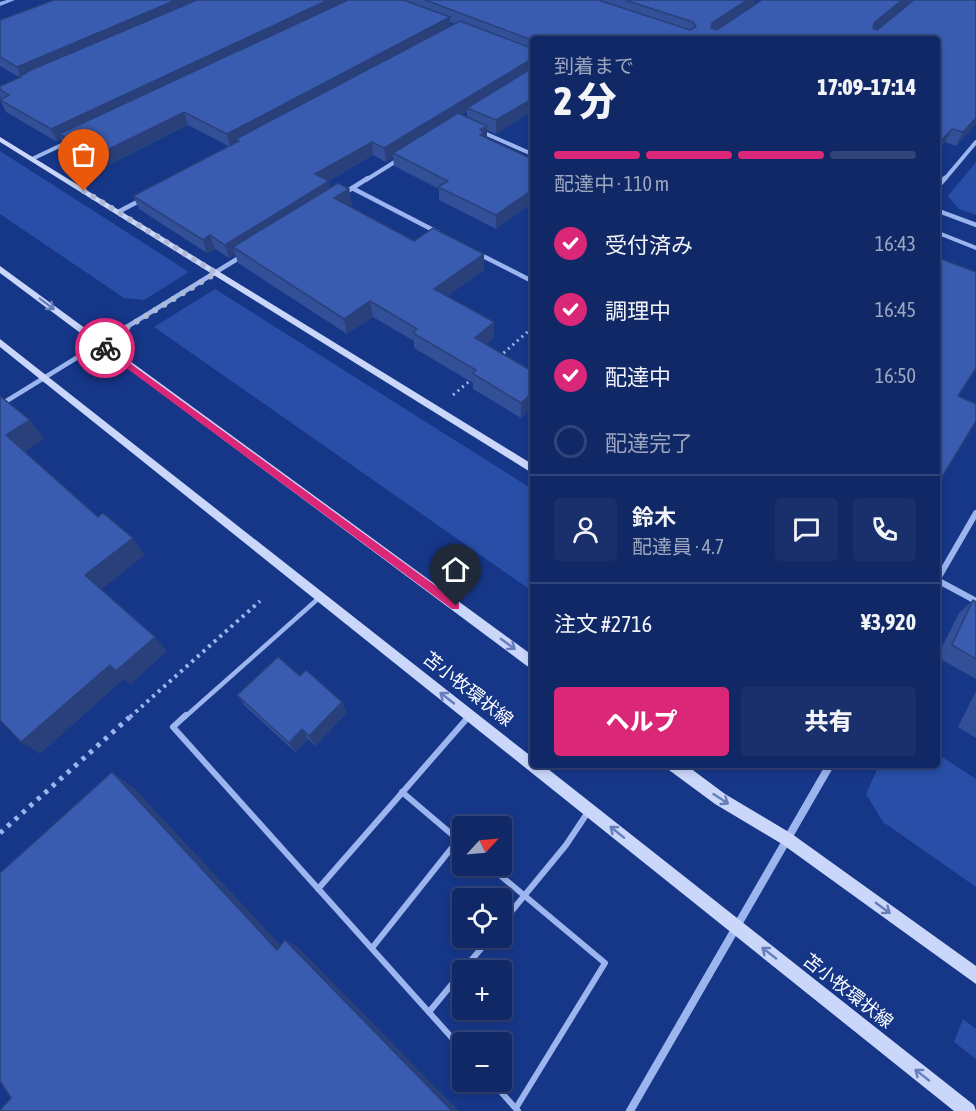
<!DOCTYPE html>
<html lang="ja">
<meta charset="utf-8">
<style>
:root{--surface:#102866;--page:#19306c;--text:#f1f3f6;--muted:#9ca6bf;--line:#30447a;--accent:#db2777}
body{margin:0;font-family:"Asap Condensed","Noto Sans JP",sans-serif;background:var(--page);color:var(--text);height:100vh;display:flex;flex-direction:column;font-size:22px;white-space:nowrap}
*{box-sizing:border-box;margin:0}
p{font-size:20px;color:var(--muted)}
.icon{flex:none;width:33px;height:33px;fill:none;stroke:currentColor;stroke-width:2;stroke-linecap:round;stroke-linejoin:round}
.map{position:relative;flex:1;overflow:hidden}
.side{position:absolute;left:530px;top:36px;width:410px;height:732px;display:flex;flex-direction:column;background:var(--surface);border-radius:6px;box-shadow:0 3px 9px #0003,0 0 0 2px var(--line)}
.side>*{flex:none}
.needle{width:39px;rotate:64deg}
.controls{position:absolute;left:452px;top:816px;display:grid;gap:12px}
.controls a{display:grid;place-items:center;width:60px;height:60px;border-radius:6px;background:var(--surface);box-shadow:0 3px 9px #0003,0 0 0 2px var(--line);font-size:30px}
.pin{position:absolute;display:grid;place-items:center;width:51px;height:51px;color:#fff;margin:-62px -26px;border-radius:50% 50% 50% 0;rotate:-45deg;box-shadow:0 0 6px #0007}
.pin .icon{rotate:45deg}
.courier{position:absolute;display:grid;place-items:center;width:60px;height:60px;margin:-30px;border:4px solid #db2777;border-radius:50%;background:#fff;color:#222;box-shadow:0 2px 8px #0007}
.summary em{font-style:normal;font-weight:800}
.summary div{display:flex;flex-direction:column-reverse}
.summary{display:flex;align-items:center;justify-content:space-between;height:102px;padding:0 24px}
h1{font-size:39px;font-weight:800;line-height:45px}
.bar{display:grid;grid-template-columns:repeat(4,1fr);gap:9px 6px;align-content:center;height:72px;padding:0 24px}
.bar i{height:8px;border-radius:4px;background:var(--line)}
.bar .on{background:var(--accent)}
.bar p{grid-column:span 4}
.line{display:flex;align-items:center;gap:15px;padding:0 24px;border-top:2px solid var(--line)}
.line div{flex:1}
.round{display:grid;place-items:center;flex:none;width:63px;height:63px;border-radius:6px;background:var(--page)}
ol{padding:0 24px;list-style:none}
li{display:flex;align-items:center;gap:18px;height:66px}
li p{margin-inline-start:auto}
li .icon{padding:6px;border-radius:50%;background:var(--accent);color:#fff;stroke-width:4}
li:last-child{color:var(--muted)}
li i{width:33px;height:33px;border:3px solid var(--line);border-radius:50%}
.button{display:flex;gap:12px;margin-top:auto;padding:12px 24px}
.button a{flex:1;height:69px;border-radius:6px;background:var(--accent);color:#fff;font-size:24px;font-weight:800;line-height:69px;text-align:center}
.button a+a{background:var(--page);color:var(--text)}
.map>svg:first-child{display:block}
.green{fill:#284ea7}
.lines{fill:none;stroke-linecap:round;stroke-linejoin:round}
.stream{fill:#8eadf1;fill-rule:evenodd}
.path-far2{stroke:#9cb5ee;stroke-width:3;stroke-dasharray:2 4;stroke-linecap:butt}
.path-far1{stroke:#9cb5ee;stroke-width:4;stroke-dasharray:3 4.5;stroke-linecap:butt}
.path{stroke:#9cb5ee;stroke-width:5;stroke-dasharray:4 6;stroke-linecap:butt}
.lane-far2{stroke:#9cb5ee;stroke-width:4}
.lane-far1{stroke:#9cb5ee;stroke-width:4.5}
.lane{stroke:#9cb5ee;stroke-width:6}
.street-far3{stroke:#9cb5ee;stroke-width:4}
.street-far2{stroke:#9cb5ee;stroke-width:4.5}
.street-far1{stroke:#9cb5ee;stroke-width:6}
.street{stroke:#9cb5ee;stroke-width:8}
.secondary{fill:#cad7fa;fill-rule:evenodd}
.wall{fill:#324f97;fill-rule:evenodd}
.shaded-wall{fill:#29407b}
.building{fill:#3a5cb0;stroke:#29407b;stroke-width:1.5}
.oneway{stroke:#677ebb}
.route{fill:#db2777}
.done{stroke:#adb9d5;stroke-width:6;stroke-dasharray:0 10.8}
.labels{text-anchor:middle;stroke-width:4.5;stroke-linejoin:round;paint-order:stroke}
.street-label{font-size:18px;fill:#fff;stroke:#163688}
</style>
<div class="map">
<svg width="976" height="1111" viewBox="0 0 976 1111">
<rect width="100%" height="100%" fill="#163688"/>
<!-- green -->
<g class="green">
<polygon points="0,151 189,272 144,300 124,298 0,214"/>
<polygon points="976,162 976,215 959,209 948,196"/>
<polygon points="215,289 532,489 532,591 154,327"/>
<polygon points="936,753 976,779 976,887 883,822 866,794 879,765 936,765"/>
<polygon points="963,1019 976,1029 976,1059 954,1042"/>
</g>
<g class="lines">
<!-- stream -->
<polygon class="stream" points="7,0 15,0 0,6 0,2"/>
<!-- path-far2 -->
<g class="path-far2">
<polyline points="499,357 532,328"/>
<polyline points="453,395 472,379"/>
</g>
<!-- path-far1 -->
<polyline class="path-far1" points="130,717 260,601"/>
<!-- path -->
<polyline class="path" points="0,833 132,715"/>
<!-- lane-far2 -->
<polyline class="lane-far2" points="936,232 976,248"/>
<!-- lane-far1 -->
<polyline class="lane-far1" points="185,717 320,597"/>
<!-- lane -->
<g class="lane">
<polyline points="186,715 173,727 462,1049"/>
<polyline points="402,792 462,843"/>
<polyline points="489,866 605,963 516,1108"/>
<polyline points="318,889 470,715"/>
<polyline points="501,924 566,845 588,812"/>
<polyline points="372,948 458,840"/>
<polyline points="463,970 490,938"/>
<polyline points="429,1012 462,972"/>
<polyline points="492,1082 518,1111"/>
</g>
<!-- street-far3 -->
<g class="street-far3">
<polyline points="482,132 532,154"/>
<polyline points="32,159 70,141"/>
<polyline points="366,180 401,158"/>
<polyline points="944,180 976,142"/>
</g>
<!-- street-far2 -->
<g class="street-far2">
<polyline points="352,188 439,233"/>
<polyline points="936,189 945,178"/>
<polyline points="343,194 368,178"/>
<polyline points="936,210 976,225"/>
<polyline points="118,212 141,200"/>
<polyline points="477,253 532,281"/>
<polyline points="0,405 242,256"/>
</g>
<!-- street-far1 -->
<g class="street-far1">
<polyline points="937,580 976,601"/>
<polyline points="936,582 976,513"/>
</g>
<!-- street -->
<polyline class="street" points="630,1111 830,765"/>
<!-- secondary -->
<g class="secondary">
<polygon points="0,137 532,464 532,473 0,142"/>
<polygon points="0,266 532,655 532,668 527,666 0,273"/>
<polygon points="0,339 532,757 532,765 543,765 974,1105 976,1111 954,1111 0,347"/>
<polygon points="667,765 686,765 725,794 792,834 976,966 976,984 782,844 715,804 669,770"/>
</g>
</g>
<!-- wall -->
<g class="wall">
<path d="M54 0H755L754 5 912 0 876 30H877L976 0V124L956 146 945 142 936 39H532V111L496 134 487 130V139L532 159V203L496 229 439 200V189L394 166 393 157 386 162 373 155 329 181 330 188 349 189 352 205 349 206 414 241 484 270 447 296 494 322V338L486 344 532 371V407L521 418 473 389V383L414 348V341L373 317 347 334 238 263 235 254 229 258 215 249 207 253 139 209 133 196 228 146 188 125 103 168 66 148 62 140 57 142 6 112 0 100V99L1 98 0 96V86L20 78 0 66V20ZM450 22 455 24 450 27ZM467 111V117L462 115Z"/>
<polygon points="973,600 976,602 976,679 937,657 959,613"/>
<polygon points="300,676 342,702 347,713 315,746 308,739 295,752 245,706 237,695"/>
<polygon points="976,691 976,738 958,727"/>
</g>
<!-- shaded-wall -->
<g class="shaded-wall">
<polygon points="176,0 209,0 26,72 28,77 23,80 17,67"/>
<polygon points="328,0 356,0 59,134 62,140 57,142 51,129"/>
<polygon points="747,0 755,0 754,5 709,36 712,23"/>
<polygon points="902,0 912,0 869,36 874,23"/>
<polygon points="450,17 450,30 236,139 237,144 230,147 227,134"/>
<polygon points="530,60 530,72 467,108 467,111 397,155 393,153 393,157 386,162 384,148"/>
<polygon points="532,99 532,111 496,134 496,120"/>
<polygon points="184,112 188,125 103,168 97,155"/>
<polygon points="976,118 976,124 956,146 963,132"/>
<polygon points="487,126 487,139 480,149 480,130"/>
<polygon points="952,129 945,142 936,152 936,146"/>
<polygon points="372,142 373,155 318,187 315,174"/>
<polygon points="329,181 332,195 233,247 235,254 229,258 225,245"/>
<polygon points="349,189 352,205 337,214 334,198"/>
<polygon points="532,190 532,203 496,229 496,215"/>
<polygon points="210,235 215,249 207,253 203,240"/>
<polygon points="484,254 484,270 435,305 434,289"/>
<polygon points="370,301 373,317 347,334 344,319"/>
<polygon points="494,322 494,338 475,354 475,338"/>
<polygon points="532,393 532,407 521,418 521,403"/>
<polygon points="30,420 44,439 21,454 6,435"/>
<polygon points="133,538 145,555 99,591 85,575"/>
<polygon points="155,637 167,651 130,685 116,671"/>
<polygon points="110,665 124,679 40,754 21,742"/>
<polygon points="342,702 347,713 315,746 309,736"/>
<polygon points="302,729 308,739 295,752 289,743"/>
<polygon points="112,772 134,788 291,956 277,950"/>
<polygon points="285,940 298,947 459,1111 452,1111"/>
</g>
<!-- building -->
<g class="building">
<polygon points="54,0 176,0 17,67 0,57 0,20"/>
<polygon points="197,0 328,0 51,129 0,100 9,95 0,90 0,86 21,77 19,76 27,73 26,72"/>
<polygon points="348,0 403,0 450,17 227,134 184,112 97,155 59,134"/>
<polygon points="425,0 598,0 690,30 696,27 693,22 625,0 747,0 712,23 711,28 717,30 762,0 902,0 874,23 873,28 877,30 914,0 976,0 976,118 963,132 952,129 936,146 936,39 532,39 532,40"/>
<polygon points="460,21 531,48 532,48 532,60 530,60 384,148 372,142 315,174 329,181 225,245 210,235 203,240 133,196 239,141 236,139"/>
<polygon points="532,68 532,99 496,120 467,108"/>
<polygon points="458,113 487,126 480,130 485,132 480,135 532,159 532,190 496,215 438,187 448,181 393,153"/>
<polygon points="338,183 349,189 334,198 414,241 433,228 484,254 434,289 494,322 475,338 532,371 532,393 521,403 472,373 476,370 413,333 417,329 370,301 344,319 233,247"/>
<polygon points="936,257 976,272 976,368 958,396 976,404 976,421 936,487"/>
<polygon points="0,396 30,420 6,435 98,517 103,513 133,538 85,575 155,637 116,671 110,665 21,742 0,720"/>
<polygon points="973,600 976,602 976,659 952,645"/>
<polygon points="278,657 300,676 306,670 342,702 309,736 302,729 289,743 237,695"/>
<polygon points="112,772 277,950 285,940 452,1111 0,1111 0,1110 11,1098 0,1081 0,873"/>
</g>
<!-- one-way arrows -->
<defs><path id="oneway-shaft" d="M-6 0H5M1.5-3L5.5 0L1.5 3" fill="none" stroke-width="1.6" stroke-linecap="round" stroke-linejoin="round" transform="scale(1.5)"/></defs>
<g class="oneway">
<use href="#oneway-shaft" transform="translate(47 304) rotate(37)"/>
<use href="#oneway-shaft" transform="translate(508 644) rotate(36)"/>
<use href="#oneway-shaft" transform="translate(447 698) rotate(-142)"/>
<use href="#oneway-shaft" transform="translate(721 799) rotate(33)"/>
<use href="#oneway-shaft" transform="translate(617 832) rotate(-141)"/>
<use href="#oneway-shaft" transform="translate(883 908) rotate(36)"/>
<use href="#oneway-shaft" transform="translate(769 953) rotate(-142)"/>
<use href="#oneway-shaft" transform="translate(922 1075) rotate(-142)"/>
</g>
<!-- route -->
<polygon class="route" points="105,345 459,603 459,609 452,609 102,350 101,348"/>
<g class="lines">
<!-- done -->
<polyline class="done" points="84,191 216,273 100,344 105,348"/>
</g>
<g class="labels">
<!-- street labels -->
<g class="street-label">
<text transform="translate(468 689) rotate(38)" y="6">苫小牧環状線</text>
<text transform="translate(848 991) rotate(38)" y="6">苫小牧環状線</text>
</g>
</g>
</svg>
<div class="controls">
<a><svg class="needle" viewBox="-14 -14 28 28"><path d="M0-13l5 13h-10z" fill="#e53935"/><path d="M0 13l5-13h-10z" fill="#9ca6bf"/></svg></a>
<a><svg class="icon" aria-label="locate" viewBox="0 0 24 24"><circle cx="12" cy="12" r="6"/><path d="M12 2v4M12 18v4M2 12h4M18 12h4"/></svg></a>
<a>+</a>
<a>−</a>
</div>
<div class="pin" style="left:84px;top:191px;background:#ea580c"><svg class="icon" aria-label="bag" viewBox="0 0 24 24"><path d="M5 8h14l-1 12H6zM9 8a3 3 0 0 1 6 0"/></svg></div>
<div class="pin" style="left:456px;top:606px;background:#1f2937"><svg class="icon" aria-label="home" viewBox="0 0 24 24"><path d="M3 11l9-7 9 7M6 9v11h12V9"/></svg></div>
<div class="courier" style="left:105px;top:348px"><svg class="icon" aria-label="bike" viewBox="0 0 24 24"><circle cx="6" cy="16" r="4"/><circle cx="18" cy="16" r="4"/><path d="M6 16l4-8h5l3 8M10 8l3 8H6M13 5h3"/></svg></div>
<section class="side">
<div class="summary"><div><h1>2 分</h1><p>到着まで</p></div><em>17:09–17:14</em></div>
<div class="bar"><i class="on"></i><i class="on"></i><i class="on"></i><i></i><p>配達中 · 110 m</p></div>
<ol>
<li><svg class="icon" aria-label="check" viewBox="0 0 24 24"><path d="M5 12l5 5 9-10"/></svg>受付済み<p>16:43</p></li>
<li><svg class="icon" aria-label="check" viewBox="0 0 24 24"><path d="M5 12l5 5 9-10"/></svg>調理中<p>16:45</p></li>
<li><svg class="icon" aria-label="check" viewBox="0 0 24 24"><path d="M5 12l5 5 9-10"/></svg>配達中<p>16:50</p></li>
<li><i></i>配達完了</li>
</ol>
<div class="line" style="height:108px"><a class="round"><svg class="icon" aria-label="person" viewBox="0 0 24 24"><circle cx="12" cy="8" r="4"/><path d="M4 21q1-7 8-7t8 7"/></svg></a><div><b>鈴木</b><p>配達員 · 4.7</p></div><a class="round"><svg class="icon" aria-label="chat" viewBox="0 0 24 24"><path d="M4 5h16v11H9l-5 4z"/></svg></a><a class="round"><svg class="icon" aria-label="phone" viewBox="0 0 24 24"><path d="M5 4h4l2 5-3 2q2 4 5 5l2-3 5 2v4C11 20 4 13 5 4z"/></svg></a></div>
<div class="line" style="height:78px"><div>注文 #2716</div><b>¥3,920</b></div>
<div class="button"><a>ヘルプ</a><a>共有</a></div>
</section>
</div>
